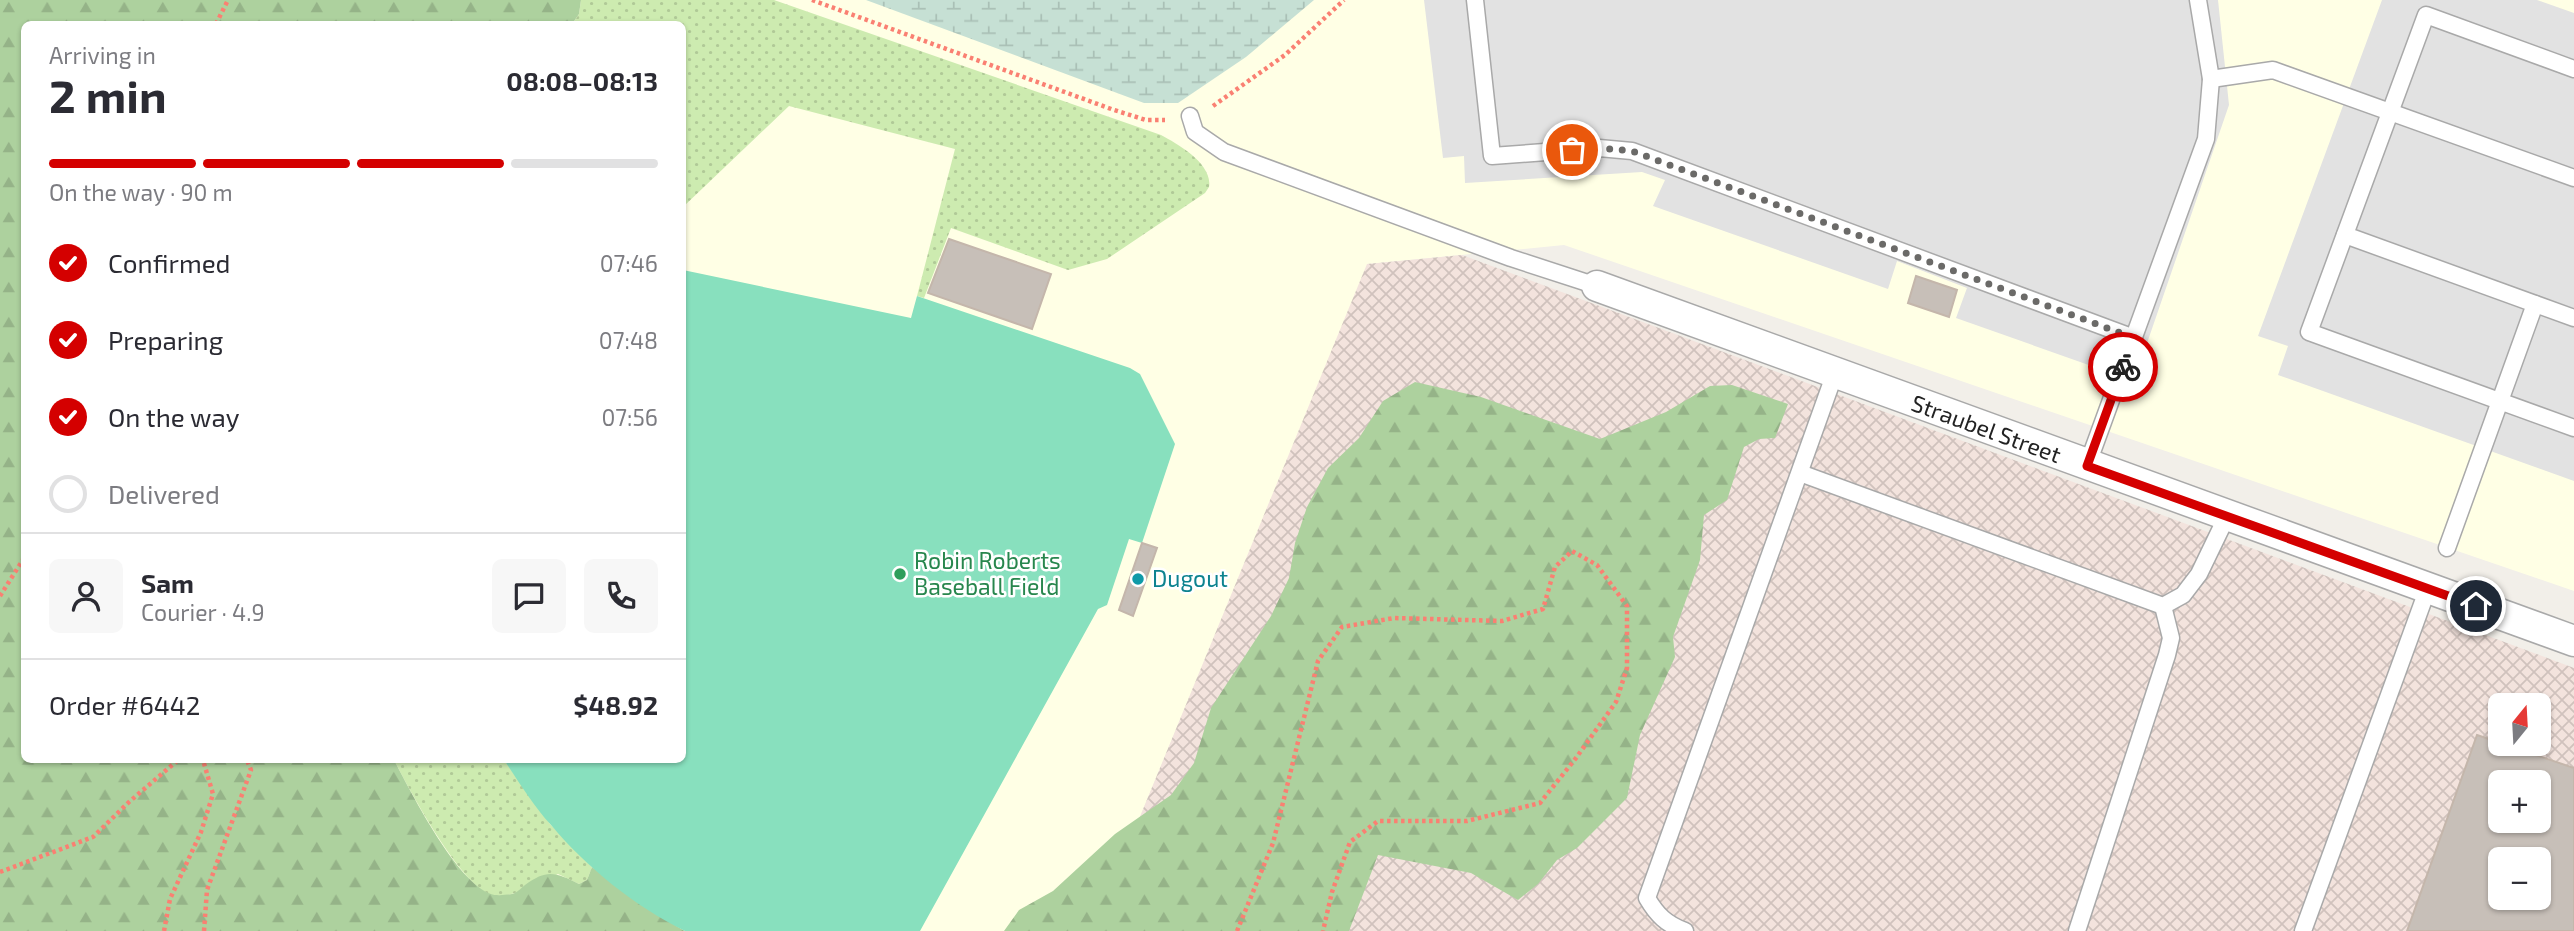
<!DOCTYPE html>
<meta charset="utf-8">
<style>
:root{--surface:#fff;--page:#f7f7f7;--text:#2b2b33;--muted:#7c7c81;--line:#e1e1e2;--accent:#d40000}
body{margin:0;font-family:"Exo 2",sans-serif;background:var(--page);color:var(--text);height:100vh;display:flex;flex-direction:column;font-size:26px;white-space:nowrap}
*{box-sizing:border-box;margin:0}
p{font-size:23px;color:var(--muted)}
.icon{flex:none;width:38px;height:38px;fill:none;stroke:currentColor;stroke-width:2;stroke-linecap:round;stroke-linejoin:round}
.map{position:relative;flex:1;overflow:hidden}
.drawer{position:absolute;left:21px;top:21px;width:665px;height:742px;display:flex;flex-direction:column;background:var(--surface);border-radius:10px;box-shadow:0 2px 5px #0004}
.drawer>*{flex:none}
.needle{width:46px;rotate:18deg}
.controls{position:absolute;left:2488px;top:693px;display:grid;gap:14px}
.controls a{display:grid;place-items:center;width:63px;height:63px;border-radius:10px;background:var(--surface);box-shadow:0 2px 5px #0004;font-size:35px}
.pin{position:absolute;display:grid;place-items:center;width:60px;height:60px;color:#fff;margin:-30px;border:4px solid #fff;border-radius:50%;box-shadow:0 2px 7px #0007}
.courier{position:absolute;display:grid;place-items:center;width:70px;height:70px;margin:-35px;border:5px solid #d40000;border-radius:50%;background:#fff;color:#222;box-shadow:0 2px 9px #0007}
.headline em{font-style:normal;font-weight:700}
.headline div{display:flex;flex-direction:column-reverse}
.headline{display:flex;align-items:center;justify-content:space-between;height:119px;padding:0 28px}
h1{font-size:46px;font-weight:700;line-height:52px}
.bar{display:grid;grid-template-columns:repeat(4,1fr);gap:10px 7px;align-content:center;height:84px;padding:0 28px}
.bar i{height:9px;border-radius:5px;background:var(--line)}
.bar .current{background:var(--accent)}
.bar p{grid-column:span 4}
.line{display:flex;align-items:center;gap:18px;padding:0 28px;border-top:2px solid var(--line)}
.line div{flex:1}
.round{display:grid;place-items:center;flex:none;width:74px;height:74px;border-radius:10px;background:var(--page)}
ol{padding:0 28px;list-style:none}
li{display:flex;align-items:center;gap:21px;height:77px}
li p{margin-inline-start:auto}
li .icon{padding:7px;border-radius:50%;background:var(--accent);color:#fff;stroke-width:4}
li:last-child{color:var(--muted)}
li i{width:38px;height:38px;border:4px solid var(--line);border-radius:50%}
.map>svg:first-child{display:block}
.education{fill:#ffffe5;fill-rule:evenodd}
.military{fill:url(#military-cross-hatch);fill-rule:evenodd}
.grass{fill:url(#grass-dots)}
.forest{fill:url(#forest-firs)}
.wetland{fill:url(#wetland-marsh)}
.pitch{fill:#88e0be}
.parking{fill:#e2e2e2}
.building{fill:#c7bfb8;stroke:#c4b6ab;stroke-width:2;fill-rule:evenodd}
.lines{fill:none;stroke-linecap:round;stroke-linejoin:round}
.service-casing{stroke:#a9a9a9;stroke-width:19}
.minor-casing{stroke:#a9a9a9;stroke-width:33}
.path{stroke:#fa8072;stroke-width:4.5;stroke-dasharray:3.5 3.5;stroke-linecap:butt}
.service{stroke:#fff;stroke-width:16}
.minor{stroke:#fff;stroke-width:30}
.done{stroke:#6b6a68;stroke-width:7;stroke-dasharray:0 12.6}
.route{stroke:#d40000;stroke-width:9}
.leisure-dot{fill:#2e9e5b;stroke:#fff;stroke-width:2.5}
.culture-dot{fill:#0f9aa8;stroke:#fff;stroke-width:2.5}
.labels{text-anchor:middle;stroke-width:5;stroke-linejoin:round;paint-order:stroke}
.street-label{font-size:23px;fill:#222;stroke:#fff}
.leisure-label{font-size:23px;fill:#27864d;stroke:#fff;text-anchor:start}
.culture-label{font-size:23px;fill:#0d838f;stroke:#fff;text-anchor:start}
</style>
<div class="map">
<svg width="2574" height="931" viewBox="0 0 2574 931">
<defs>
<pattern id="military-cross-hatch" width="8" height="8" patternUnits="userSpaceOnUse" patternTransform="scale(1.75)"><rect width="8" height="8" fill="#f3e3dd"/><path d="M0 0l8 8M0 8l8-8" fill="none" stroke="#d0c2bd"/></pattern>
<pattern id="grass-dots" width="8" height="8" patternUnits="userSpaceOnUse" patternTransform="scale(1.75)"><rect width="8" height="8" fill="#cdebb0"/><path d="M2 2h.1M6 6h.1" fill="none" stroke="#b0c997" stroke-width="1.8" stroke-linecap="round"/></pattern>
<pattern id="forest-firs" width="22" height="20" patternUnits="userSpaceOnUse" patternTransform="scale(1.75)"><rect width="22" height="20" fill="#add19e"/><path d="M5 1l3.5 6h-7zM16 11l3.5 6h-7z" fill="#95b388"/></pattern>
<pattern id="wetland-marsh" width="20" height="14" patternUnits="userSpaceOnUse" patternTransform="scale(1.75)"><rect width="20" height="14" fill="#c6e0d4"/><path d="M1 5h8M5 5V1M11 12h8M15 12V8" fill="none" stroke="#aac0b6"/></pattern>
</defs>
<rect width="100%" height="100%" fill="#f2efe9"/>
<!-- education -->
<path class="education" d="M0 0H2574V591L1564 245 1368 264 1093 931H0ZM24 24H682V760H24Z"/>
<!-- military -->
<path class="military" d="M1462 255 2574 668V931H1093L1367 264ZM2501 705H2539V744H2501ZM2501 782H2539V821H2501ZM2501 859H2539V898H2501Z"/>
<!-- grass -->
<g class="grass">
<path d="M581 0H774L1161 135C1178 144 1213 164 1209 187L1205 193 1107 259 1068 270 951 228 924 298 917 296 955 149 789 106 683 207 682 24H572L579 14Z"/>
<path d="M394 760H504L550 824 592 867 587 880 579 884 558 874C541 882 510 900 492 895 461 887 409 789 394 760Z"/>
</g>
<!-- forest -->
<g class="forest">
<path d="M0 0H581L579 14 572 24H24V760H394C411 792 456 882 491 894 495 896 507 895 512 894 517 893 521 888 525 885 547 869 555 872 579 884L587 880 592 867 654 913 685 931H0Z"/>
<polygon points="1415,382 1481,397 1600,439 1666,412 1710,386 1732,385 1788,404 1775,438 1759,439 1744,447 1727,500 1704,515 1700,560 1673,637 1675,657 1640,735 1627,798 1577,848 1557,860 1538,884 1518,900 1471,873 1378,855 1349,931 1004,931 1019,910 1053,891 1115,834 1171,795 1194,763 1211,708 1271,616 1289,578 1295,543 1307,507 1328,468 1359,438 1383,401"/>
</g>
<!-- wetland -->
<polygon class="wetland" points="866,0 1314,0 1246,57 1178,103 1144,103"/>
<!-- pitch -->
<path class="pitch" d="M683 270 911 318 917 296 1130 368 1140 374 1175 444 1142 543 1129 539 1107 605 1098 609 920 931H685C636 907 587 868 551 825 533 805 519 782 504 760H682Z"/>
<!-- parking -->
<g class="parking">
<polygon points="1424,0 2218,0 2229,105 2134,381 1956,318 1967,288 1897,261 1888,289 1653,206 1665,180 1642,172 1465,183 1464,156 1443,158"/>
<polygon points="2382,0 2537,0 2574,13 2574,481 2278,375 2288,346 2258,336"/>
</g>
<!-- building -->
<g class="building">
<polygon points="949,239 1051,274 1032,329 928,293"/>
<polygon points="1916,276 1957,290 1949,317 1908,303"/>
<polygon points="1142,543 1157,548 1133,616 1119,610"/>
<path d="M2477 735 2574 768V931H2407ZM2501 782H2539V821H2501ZM2501 859H2539V898H2501Z"/>
</g>
<g class="lines">
<defs>
<g id="service">
<polyline points="1475,0 1492,156 1599,148 1632,151 2134,338"/>
<polyline points="2574,69 2426,15 2309,332 2574,428"/>
<polyline points="2211,79 2273,70 2574,178"/>
<polyline points="1190,116 1195,132 1224,152 1511,258 1597,286"/>
<polyline points="2345,235 2574,318"/>
<polyline points="2087,466 2206,139 2211,79 2198,0"/>
<polyline points="1800,473 2163,606 2183,595 2199,574 2227,516"/>
<polyline points="2447,548 2535,304"/>
<path d="M1685 931C1666 924 1657 915 1647 898L1835 373"/>
<polyline points="2077,931 2167,655 2171,638 2163,606"/>
<polyline points="2303,931 2428,588"/>
</g>
<polyline id="minor" points="1597,286 2574,641"/>
</defs>
<!-- service casing -->
<use href="#service" class="service-casing"/>
<!-- minor casing -->
<use href="#minor" class="minor-casing"/>
<!-- path -->
<g class="path">
<polyline points="812,0 1114,110 1146,120 1165,120"/>
<polyline points="216,24 228,0"/>
<polyline points="1213,106 1285,55 1344,0"/>
<polyline points="0,596 24,558"/>
<polyline points="0,872 93,837 129,802 178,760"/>
<polyline points="164,931 170,899 201,832 213,794 203,760"/>
<polyline points="204,931 207,890 251,770 247,760"/>
<polyline points="1237,931 1273,843 1318,661 1342,627 1394,618 1502,621 1543,609 1555,567 1572,551 1597,565 1627,606 1627,668 1616,702 1576,758 1540,803 1467,821 1378,821 1350,842 1332,892 1323,931"/>
</g>
<!-- service -->
<use href="#service" class="service"/>
<!-- minor -->
<use href="#minor" class="minor"/>
</g>
<g class="lines">
<!-- done -->
<polyline class="done" points="1572,150 1599,148 1632,151 2134,338 2123,367"/>
<!-- route -->
<polyline class="route" points="2123,367 2087,466 2476,606"/>
</g>
<!-- markers -->
<circle class="leisure-dot" cx="900" cy="574" r="7"/>
<circle class="culture-dot" cx="1138" cy="579" r="7"/>
<g class="labels">
<!-- street labels -->
<g class="street-label">
<text transform="translate(1986 429) rotate(20)" y="8">Straubel Street</text>
</g>
<!-- leisure labels -->
<g class="leisure-label">
<text x="914" y="569">Robin Roberts<tspan x="914" dy="26">Baseball Field</tspan></text>
</g>
<!-- culture labels -->
<g class="culture-label">
<text x="1152" y="587">Dugout</text>
</g>
</g>
</svg>
<div class="controls">
<a><svg class="needle" viewBox="-14 -14 28 28"><path d="M0-13l5 13h-10z" fill="#e53935"/><path d="M0 13l5-13h-10z" fill="#7c7c81"/></svg></a>
<a>+</a>
<a>−</a>
</div>
<div class="pin" style="left:1572px;top:150px;background:#ea580c"><svg class="icon" aria-label="bag" viewBox="0 0 24 24"><path d="M5 8h14l-1 12H6zM9 8a3 3 0 0 1 6 0"/></svg></div>
<div class="pin" style="left:2476px;top:606px;background:#1f2937"><svg class="icon" aria-label="home" viewBox="0 0 24 24"><path d="M3 11l9-7 9 7M6 9v11h12V9"/></svg></div>
<div class="courier" style="left:2123px;top:367px"><svg class="icon" aria-label="bike" viewBox="0 0 24 24"><circle cx="6" cy="16" r="4"/><circle cx="18" cy="16" r="4"/><path d="M6 16l4-8h5l3 8M10 8l3 8H6M13 5h3"/></svg></div>
<section class="drawer">
<div class="headline"><div><h1>2 min</h1><p>Arriving in</p></div><em>08:08–08:13</em></div>
<div class="bar"><i class="current"></i><i class="current"></i><i class="current"></i><i></i><p>On the way · 90 m</p></div>
<ol>
<li><svg class="icon" aria-label="check" viewBox="0 0 24 24"><path d="M5 12l5 5 9-10"/></svg>Confirmed<p>07:46</p></li>
<li><svg class="icon" aria-label="check" viewBox="0 0 24 24"><path d="M5 12l5 5 9-10"/></svg>Preparing<p>07:48</p></li>
<li><svg class="icon" aria-label="check" viewBox="0 0 24 24"><path d="M5 12l5 5 9-10"/></svg>On the way<p>07:56</p></li>
<li><i></i>Delivered</li>
</ol>
<div class="line" style="height:126px"><a class="round"><svg class="icon" aria-label="person" viewBox="0 0 24 24"><circle cx="12" cy="8" r="4"/><path d="M4 21q1-7 8-7t8 7"/></svg></a><div><b>Sam</b><p>Courier · 4.9</p></div><a class="round"><svg class="icon" aria-label="chat" viewBox="0 0 24 24"><path d="M4 5h16v11H9l-5 4z"/></svg></a><a class="round"><svg class="icon" aria-label="phone" viewBox="0 0 24 24"><path d="M5 4h4l2 5-3 2q2 4 5 5l2-3 5 2v4C11 20 4 13 5 4z"/></svg></a></div>
<div class="line" style="height:91px"><div>Order #6442</div><b>$48.92</b></div>
</section>
</div>
